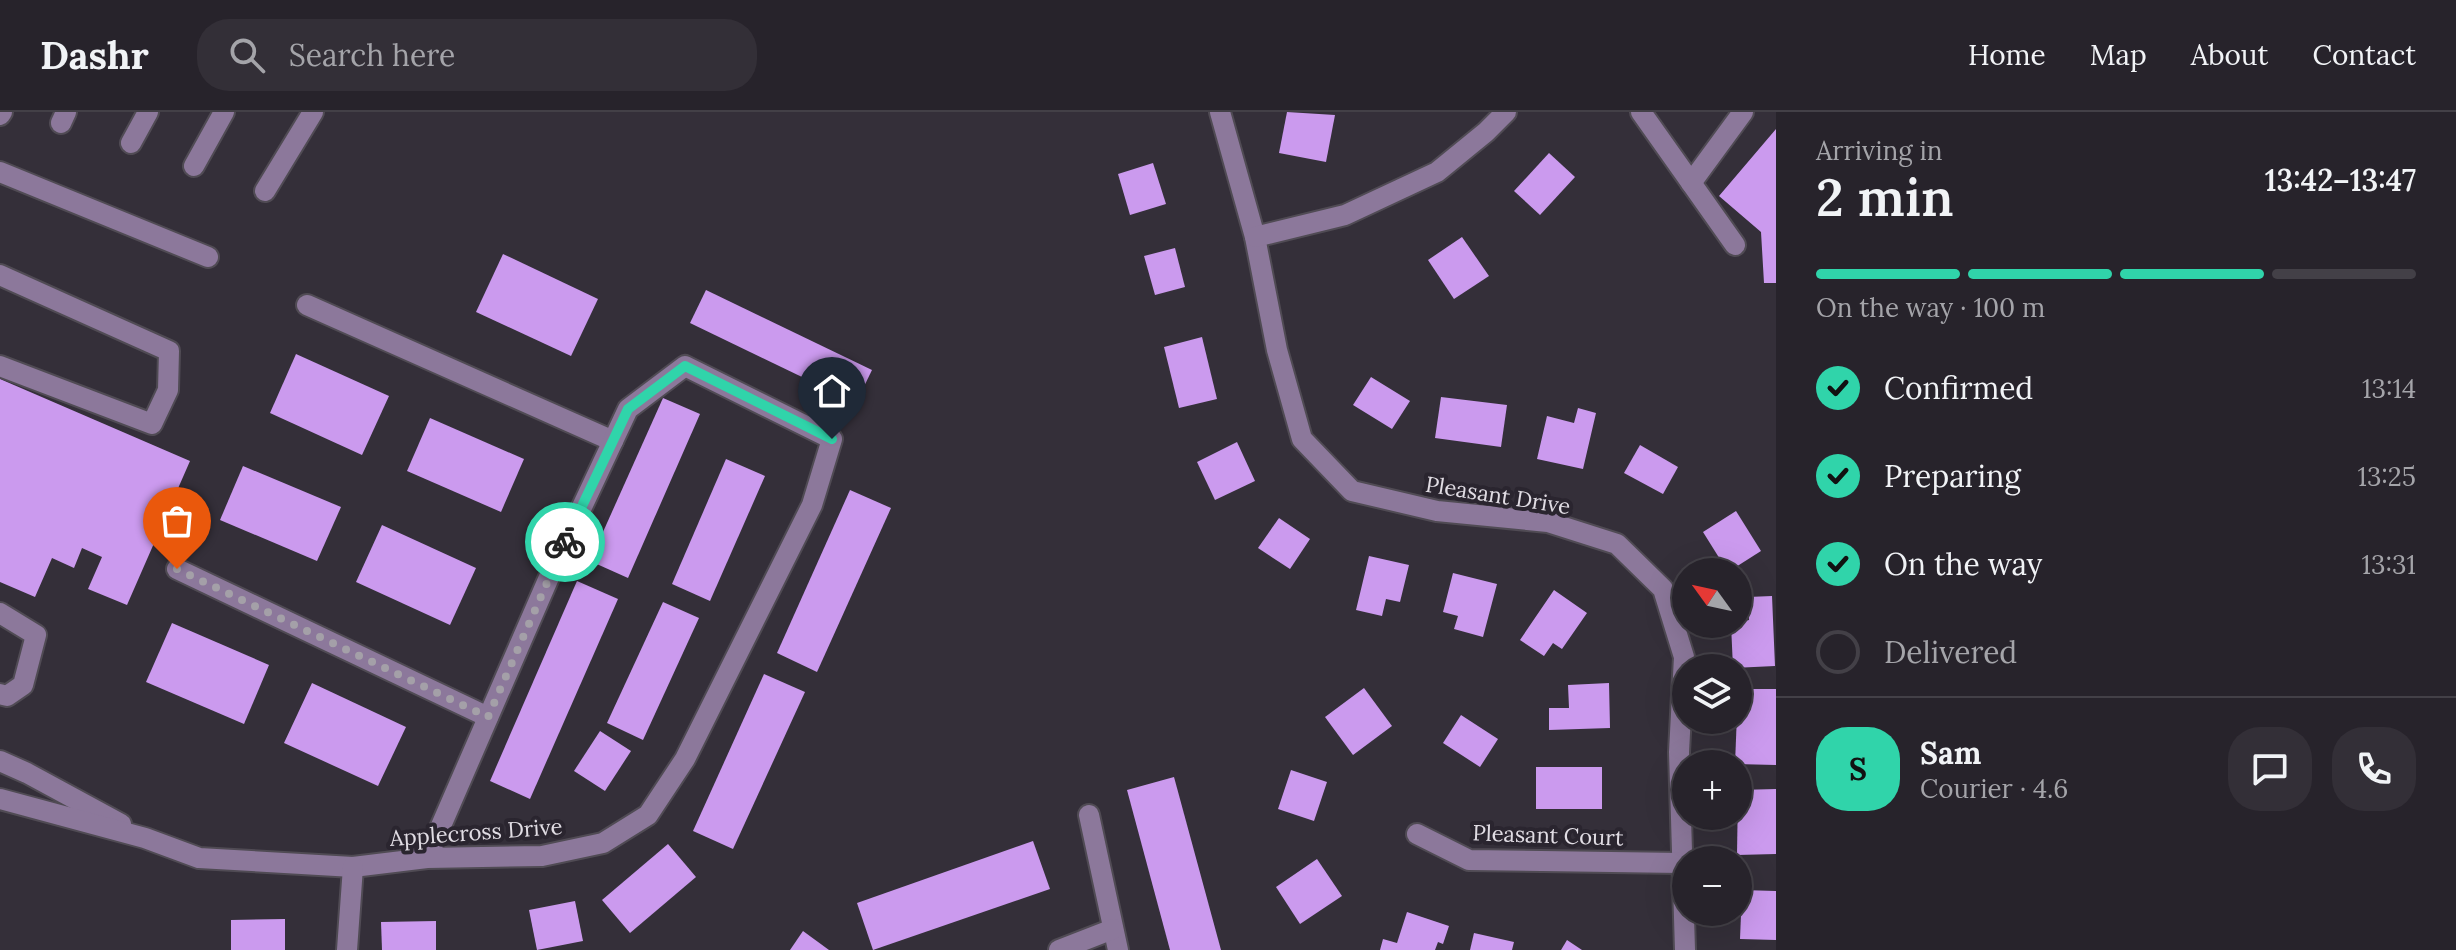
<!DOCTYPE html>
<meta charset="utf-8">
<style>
:root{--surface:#27232b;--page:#332f37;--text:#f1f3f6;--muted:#a4a4a9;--line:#434047;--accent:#30d4aa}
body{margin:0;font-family:Lora,serif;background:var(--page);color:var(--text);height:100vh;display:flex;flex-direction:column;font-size:30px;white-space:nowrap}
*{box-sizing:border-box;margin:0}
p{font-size:26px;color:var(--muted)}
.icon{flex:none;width:44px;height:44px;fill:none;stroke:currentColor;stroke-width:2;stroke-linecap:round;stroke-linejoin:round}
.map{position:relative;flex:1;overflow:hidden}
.drawer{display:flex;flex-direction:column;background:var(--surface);width:680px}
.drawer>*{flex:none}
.needle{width:52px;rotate:303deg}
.tools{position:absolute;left:1672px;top:446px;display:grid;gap:16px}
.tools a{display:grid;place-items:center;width:80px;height:80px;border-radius:50%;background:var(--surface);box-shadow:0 8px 32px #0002,0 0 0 2px var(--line);font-size:40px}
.pin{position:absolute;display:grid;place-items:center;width:68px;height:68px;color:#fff;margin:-82px -34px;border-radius:50% 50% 50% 0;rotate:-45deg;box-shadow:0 0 8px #0007}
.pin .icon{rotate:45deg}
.courier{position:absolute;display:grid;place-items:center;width:80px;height:80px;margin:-40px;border:6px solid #30d4aa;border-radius:50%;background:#fff;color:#222;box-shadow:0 2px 10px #0007}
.headline em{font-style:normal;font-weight:600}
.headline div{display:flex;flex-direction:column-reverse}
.headline{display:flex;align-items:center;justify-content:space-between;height:136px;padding:0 40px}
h1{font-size:52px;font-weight:600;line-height:60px}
.bar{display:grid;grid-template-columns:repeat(4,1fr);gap:12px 8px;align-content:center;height:96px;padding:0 40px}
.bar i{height:10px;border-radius:6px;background:var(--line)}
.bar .on{background:var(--accent)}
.bar p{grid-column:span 4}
.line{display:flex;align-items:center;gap:20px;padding:0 40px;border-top:2px solid var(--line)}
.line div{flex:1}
.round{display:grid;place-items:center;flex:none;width:84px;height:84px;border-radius:32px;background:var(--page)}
ol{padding:0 40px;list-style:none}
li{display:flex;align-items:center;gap:24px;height:88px}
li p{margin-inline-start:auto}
li .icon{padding:8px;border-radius:50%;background:var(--accent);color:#111;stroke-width:4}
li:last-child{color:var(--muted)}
li i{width:44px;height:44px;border:4px solid var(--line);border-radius:50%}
header{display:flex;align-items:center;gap:48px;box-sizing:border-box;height:112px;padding:0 40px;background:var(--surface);border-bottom:2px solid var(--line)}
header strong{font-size:38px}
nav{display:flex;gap:44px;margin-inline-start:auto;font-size:28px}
.search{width:560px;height:72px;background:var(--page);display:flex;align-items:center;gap:20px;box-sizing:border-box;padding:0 28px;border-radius:32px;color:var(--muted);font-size:30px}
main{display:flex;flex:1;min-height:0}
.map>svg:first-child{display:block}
.building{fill:#cb9aee}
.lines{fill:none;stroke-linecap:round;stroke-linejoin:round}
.minor-casing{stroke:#504b54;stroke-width:24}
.minor{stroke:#8c789b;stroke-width:20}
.done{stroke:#a4a0a8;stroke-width:8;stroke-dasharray:0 14.4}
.route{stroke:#30d4aa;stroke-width:10}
.labels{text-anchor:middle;stroke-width:8;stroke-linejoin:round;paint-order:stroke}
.street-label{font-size:22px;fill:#e1dde4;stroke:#2a252f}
</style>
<header>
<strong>Dashr</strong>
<div class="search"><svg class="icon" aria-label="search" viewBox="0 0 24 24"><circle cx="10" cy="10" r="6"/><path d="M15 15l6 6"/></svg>Search here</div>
<nav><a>Home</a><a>Map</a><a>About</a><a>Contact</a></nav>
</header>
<main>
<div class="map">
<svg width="1776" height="838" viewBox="0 0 1776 838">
<rect width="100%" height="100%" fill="#342f39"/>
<!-- building -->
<g class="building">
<polygon points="1287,0 1335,3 1326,50 1279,41"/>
<polygon points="1776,17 1776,171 1764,171 1761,120 1719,84"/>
<polygon points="1549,41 1575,65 1540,103 1514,79"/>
<polygon points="1153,51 1166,92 1130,103 1118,62"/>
<polygon points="1462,125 1489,164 1454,187 1428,148"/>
<polygon points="1175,136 1185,175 1155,183 1144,144"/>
<polygon points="503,142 598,187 571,244 476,200"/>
<polygon points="706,178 872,258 856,291 690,211"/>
<polygon points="1202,225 1217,287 1179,296 1164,235"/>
<polygon points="296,242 389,284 362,343 270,301"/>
<polygon points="1371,265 1410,289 1392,317 1353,293"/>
<polygon points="0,267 190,349 127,493 88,477 102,445 82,436 74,456 52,446 35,485 0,470"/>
<polygon points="1441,285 1507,293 1501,335 1435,326"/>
<polygon points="663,286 700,302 628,466 590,449"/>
<polygon points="1578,296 1596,301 1583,357 1537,347 1547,304 1574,311"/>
<polygon points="430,306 524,347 501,400 407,359"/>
<polygon points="1237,330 1255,369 1215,388 1197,350"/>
<polygon points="1640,333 1678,355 1663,382 1624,361"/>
<polygon points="726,347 765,364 710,489 672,472"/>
<polygon points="243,354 341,395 317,449 220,408"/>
<polygon points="850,378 891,396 817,560 777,541"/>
<polygon points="1736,399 1761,439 1728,460 1703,420"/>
<polygon points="1279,406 1310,427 1290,457 1258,436"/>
<polygon points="382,413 476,456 450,513 356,470"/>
<polygon points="1369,444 1409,453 1400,490 1386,487 1382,504 1356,498"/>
<polygon points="1453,461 1497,472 1483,525 1454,517 1458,504 1443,500"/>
<polygon points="577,469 618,487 530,687 490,669"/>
<polygon points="1554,478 1587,501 1562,537 1553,531 1544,544 1520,528"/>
<polygon points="1772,484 1775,554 1733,556 1731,512 1749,508 1748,485"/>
<polygon points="663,490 699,506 643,628 607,611"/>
<polygon points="172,511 269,553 244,612 146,570"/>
<polygon points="764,562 805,580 733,737 693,719"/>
<polygon points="312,571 406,615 378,674 284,631"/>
<polygon points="1609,571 1610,616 1549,618 1549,596 1569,596 1568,573"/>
<polygon points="1364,576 1392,614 1353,643 1325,605"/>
<polygon points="1738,577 1776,577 1776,653 1735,652"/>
<polygon points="1461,603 1498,627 1480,655 1443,631"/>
<polygon points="600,619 631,639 605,679 574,659"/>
<rect x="1536" y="655" width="66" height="42"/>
<polygon points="1291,658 1327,670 1314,709 1278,697"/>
<polygon points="1174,665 1221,838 1170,838 1127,678"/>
<polygon points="1776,677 1776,742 1737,743 1738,678"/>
<polygon points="1033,729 1050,777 873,838 857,791"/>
<polygon points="668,732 696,765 630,821 602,788"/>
<polygon points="1317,747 1342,784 1300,812 1276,775"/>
<polygon points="1742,778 1776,779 1776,828 1740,827"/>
<polygon points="575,789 583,829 537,838 529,798"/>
<polygon points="1407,800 1449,814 1443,832 1438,830 1435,838 1380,838 1383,827 1397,831"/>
<polygon points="285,807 285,838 231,838 231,808"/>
<polygon points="436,809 436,838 382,838 381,810"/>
<polygon points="803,819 829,838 790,838"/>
<polygon points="1474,821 1514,830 1512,838 1470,838"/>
<polygon points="1567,828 1582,838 1561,838"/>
</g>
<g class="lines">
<defs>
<g id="minor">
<polyline points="1220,0 1255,125 1277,238 1302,327 1352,379 1437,399 1548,410 1617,432 1663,477 1684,545 1679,640 1685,838"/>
<polyline points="1641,0 1735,133"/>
<polyline points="0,3 2,0"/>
<polyline points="61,11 66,0"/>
<polyline points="131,31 148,0"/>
<polyline points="194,54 224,0"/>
<polyline points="0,60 208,145"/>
<polyline points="1691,71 1743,0"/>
<polyline points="265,79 313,0"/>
<polyline points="1255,125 1345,103 1437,60 1486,20 1506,0"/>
<polyline points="0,163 169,239 168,278 152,312 0,254"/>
<polyline points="307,193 613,329"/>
<polyline points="177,457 488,605"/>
<polyline points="0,501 36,523 23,573 7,584 0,582"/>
<polyline points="0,649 27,661 121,712"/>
<polyline points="0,687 145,726 199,746 353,755 427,746 542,744 603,731 648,703 685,647 812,393 832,327 685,254 628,297 550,463 427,746"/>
<polyline points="1089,703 1118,838"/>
<polyline points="1417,722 1469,748 1681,751"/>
<polyline points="347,838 353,755"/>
<polyline points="1059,838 1113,817"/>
</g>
</defs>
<!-- minor casing -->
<use href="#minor" class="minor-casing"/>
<!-- minor -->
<use href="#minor" class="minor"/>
</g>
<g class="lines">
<!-- done -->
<polyline class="done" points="177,457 488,605 565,430"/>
<!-- route -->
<polyline class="route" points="565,430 628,297 685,254 832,327"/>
</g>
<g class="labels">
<!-- street labels -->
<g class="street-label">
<text transform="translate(1498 383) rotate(9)" y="8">Pleasant Drive</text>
<text transform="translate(476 720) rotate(-4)" y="8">Applecross Drive</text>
<text transform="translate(1548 723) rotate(2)" y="8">Pleasant Court</text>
</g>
</g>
</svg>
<div class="tools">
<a><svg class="needle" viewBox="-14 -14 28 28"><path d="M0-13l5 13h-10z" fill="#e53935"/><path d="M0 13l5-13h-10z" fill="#a4a4a9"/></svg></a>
<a><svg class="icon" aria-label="layers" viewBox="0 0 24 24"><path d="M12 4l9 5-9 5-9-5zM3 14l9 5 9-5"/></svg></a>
<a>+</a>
<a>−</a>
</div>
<div class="pin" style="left:177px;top:457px;background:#ea580c"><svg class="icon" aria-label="bag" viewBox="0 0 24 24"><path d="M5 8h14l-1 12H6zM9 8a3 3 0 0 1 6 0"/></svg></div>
<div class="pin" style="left:832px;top:327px;background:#1f2937"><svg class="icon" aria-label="home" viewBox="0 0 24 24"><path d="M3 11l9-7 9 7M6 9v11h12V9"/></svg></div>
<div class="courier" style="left:565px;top:430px"><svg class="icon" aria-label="bike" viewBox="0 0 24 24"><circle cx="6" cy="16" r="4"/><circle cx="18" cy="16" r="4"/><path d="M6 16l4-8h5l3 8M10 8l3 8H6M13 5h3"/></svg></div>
</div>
<section class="drawer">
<div class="headline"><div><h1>2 min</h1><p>Arriving in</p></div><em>13:42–13:47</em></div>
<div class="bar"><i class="on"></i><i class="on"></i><i class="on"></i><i></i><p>On the way · 100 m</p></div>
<ol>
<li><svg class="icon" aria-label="check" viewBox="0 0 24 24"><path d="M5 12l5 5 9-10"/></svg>Confirmed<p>13:14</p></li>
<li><svg class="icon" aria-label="check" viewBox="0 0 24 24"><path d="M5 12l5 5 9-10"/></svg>Preparing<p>13:25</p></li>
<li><svg class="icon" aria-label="check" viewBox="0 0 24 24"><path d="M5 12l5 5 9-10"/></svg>On the way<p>13:31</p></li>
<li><i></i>Delivered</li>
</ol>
<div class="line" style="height:144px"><b class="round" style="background:var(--accent);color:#111">S</b><div><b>Sam</b><p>Courier · 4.6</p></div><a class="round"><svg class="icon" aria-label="chat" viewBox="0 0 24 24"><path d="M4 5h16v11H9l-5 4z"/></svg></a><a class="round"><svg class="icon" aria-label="phone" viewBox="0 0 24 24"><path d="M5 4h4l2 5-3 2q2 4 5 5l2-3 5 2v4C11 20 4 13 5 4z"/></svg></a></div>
</section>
</main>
